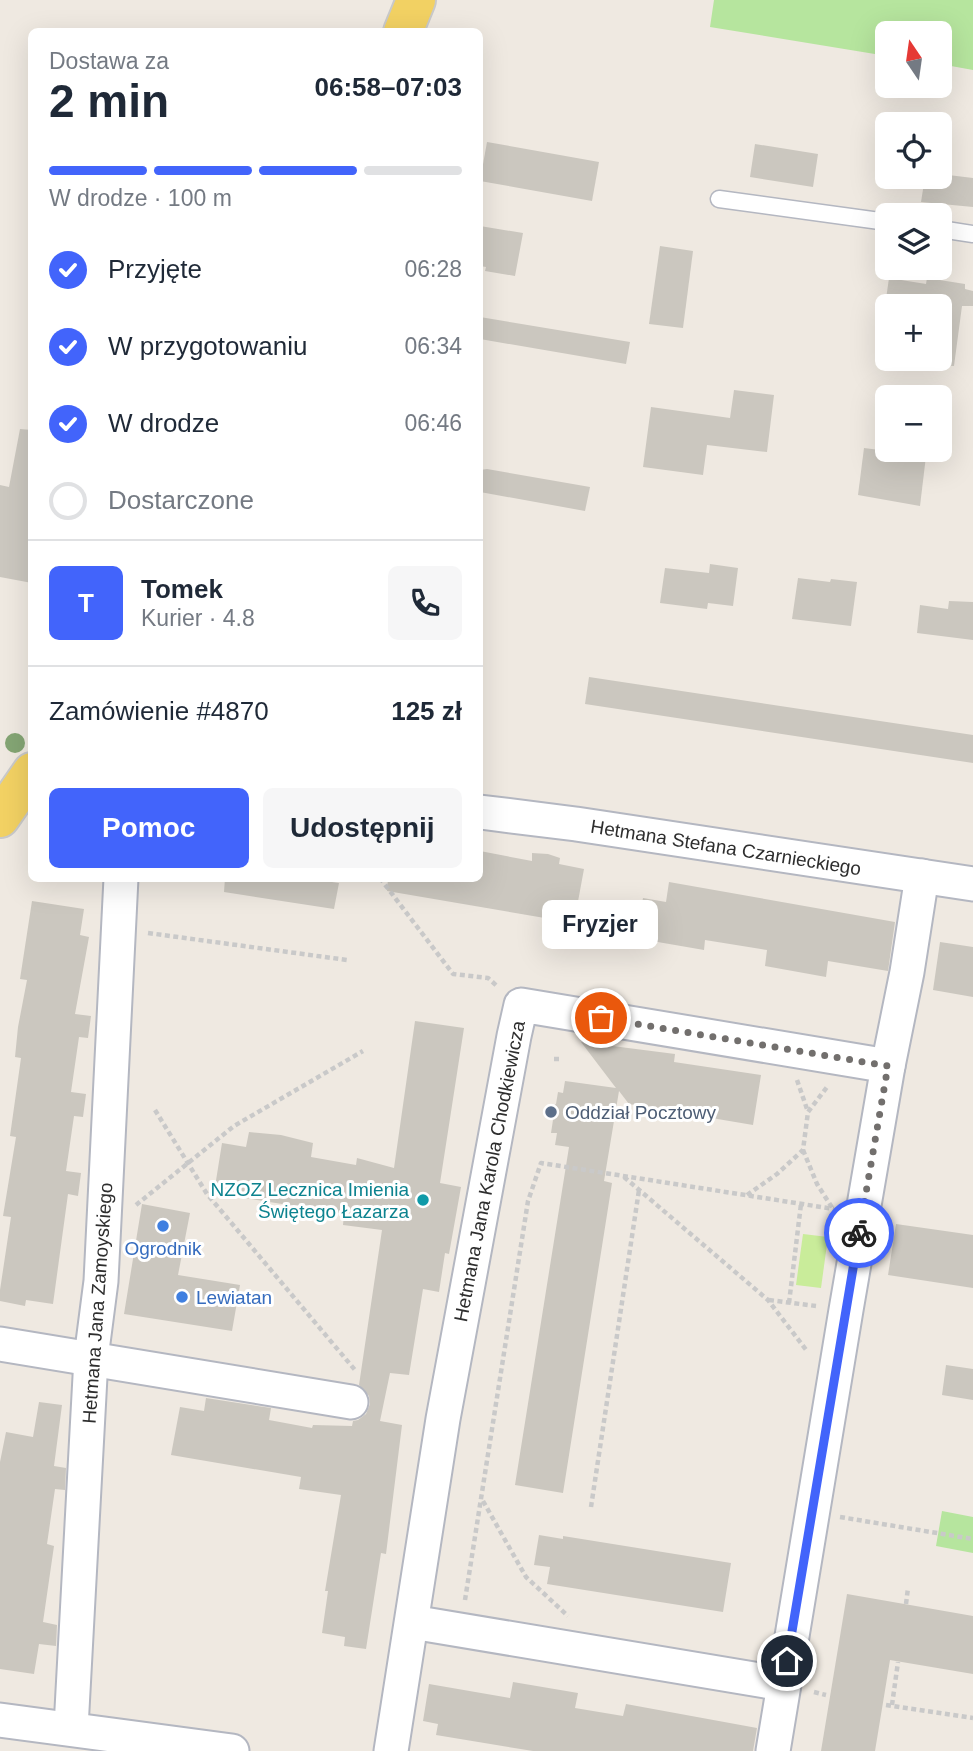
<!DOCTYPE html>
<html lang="pl">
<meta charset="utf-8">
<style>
:root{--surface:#fff;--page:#f6f6f7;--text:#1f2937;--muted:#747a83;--line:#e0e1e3;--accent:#4264fb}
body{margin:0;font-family:Arial,sans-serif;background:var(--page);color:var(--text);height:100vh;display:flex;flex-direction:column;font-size:26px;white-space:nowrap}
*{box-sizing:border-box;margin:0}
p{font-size:23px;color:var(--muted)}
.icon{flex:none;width:38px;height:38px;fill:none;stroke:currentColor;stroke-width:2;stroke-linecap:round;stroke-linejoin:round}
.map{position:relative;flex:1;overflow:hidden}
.panel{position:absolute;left:28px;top:28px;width:455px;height:854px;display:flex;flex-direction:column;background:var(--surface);border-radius:10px;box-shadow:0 7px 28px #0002}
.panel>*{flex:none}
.needle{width:46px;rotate:347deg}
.controls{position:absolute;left:875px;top:21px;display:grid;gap:14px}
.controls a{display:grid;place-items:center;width:77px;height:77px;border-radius:10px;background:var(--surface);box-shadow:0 7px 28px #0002;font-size:35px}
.pin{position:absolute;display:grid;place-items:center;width:60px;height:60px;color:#fff;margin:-30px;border:4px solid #fff;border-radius:50%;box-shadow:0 2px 7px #0007}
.courier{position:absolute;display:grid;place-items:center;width:70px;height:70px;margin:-35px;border:5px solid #4264fb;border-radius:50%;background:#fff;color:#222;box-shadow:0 2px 9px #0007}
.bubble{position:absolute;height:49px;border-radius:10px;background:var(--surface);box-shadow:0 7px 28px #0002;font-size:23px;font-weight:800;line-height:49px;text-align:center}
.overview em{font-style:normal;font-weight:800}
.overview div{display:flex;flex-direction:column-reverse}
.overview{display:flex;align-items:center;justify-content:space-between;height:119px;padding:0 21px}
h1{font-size:46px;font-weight:800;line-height:52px}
.bar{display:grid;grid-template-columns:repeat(4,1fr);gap:10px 7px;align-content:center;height:84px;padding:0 21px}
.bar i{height:9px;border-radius:5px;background:var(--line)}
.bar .current{background:var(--accent)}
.bar p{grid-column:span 4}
.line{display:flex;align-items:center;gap:18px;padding:0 21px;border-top:2px solid var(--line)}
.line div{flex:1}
.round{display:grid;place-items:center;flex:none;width:74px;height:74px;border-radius:10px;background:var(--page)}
ol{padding:0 21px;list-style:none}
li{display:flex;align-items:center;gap:21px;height:77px}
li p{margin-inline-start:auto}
li .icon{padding:7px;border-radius:50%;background:var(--accent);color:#fff;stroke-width:4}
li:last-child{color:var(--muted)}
li i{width:38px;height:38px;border:4px solid var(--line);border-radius:50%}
.action{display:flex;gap:14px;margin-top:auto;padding:14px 21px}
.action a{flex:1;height:80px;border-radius:10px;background:var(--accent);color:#fff;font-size:28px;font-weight:800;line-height:80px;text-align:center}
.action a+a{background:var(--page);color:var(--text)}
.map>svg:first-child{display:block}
.green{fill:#b6e59e}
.pitch{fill:#c9ec9a}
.building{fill:#cbc7bf}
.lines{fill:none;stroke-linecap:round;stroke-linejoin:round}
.service-casing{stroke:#b4b7c1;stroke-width:19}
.minor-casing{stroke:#b4b7c1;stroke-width:37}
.primary-casing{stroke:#c9c9c9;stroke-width:42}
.path{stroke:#c9c9c9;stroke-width:4.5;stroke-dasharray:5 3.5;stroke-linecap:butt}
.service{stroke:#fff;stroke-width:16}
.minor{stroke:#fff;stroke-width:33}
.primary{stroke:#f2d163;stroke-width:38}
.tree{fill:#84a574}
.done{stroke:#726f6d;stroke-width:7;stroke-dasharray:0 12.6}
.route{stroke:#4264fb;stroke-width:9}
.service-dot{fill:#5c6f8a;stroke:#fff;stroke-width:2.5}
.culture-dot{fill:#0f9aa8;stroke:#fff;stroke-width:2.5}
.shop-dot{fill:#3f7fe0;stroke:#fff;stroke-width:2.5}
.labels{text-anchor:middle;stroke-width:6;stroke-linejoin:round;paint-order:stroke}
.street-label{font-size:19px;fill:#2e2e2e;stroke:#fff}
.service-label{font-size:19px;fill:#4e5e75;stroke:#fff;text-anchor:start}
.culture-label{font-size:19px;fill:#0d838f;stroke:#fff;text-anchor:end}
.shop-label{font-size:19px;fill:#366cbe;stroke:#fff}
</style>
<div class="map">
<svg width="973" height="1751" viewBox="0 0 973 1751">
<rect width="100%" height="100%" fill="#efe9e1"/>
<!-- green -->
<g class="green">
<polygon points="714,0 973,0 973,70 940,64 940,33 887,33 887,56 710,27"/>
<polygon points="942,1511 973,1517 973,1553 936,1546"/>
</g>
<!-- pitch -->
<polygon class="pitch" points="803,1234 828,1237 821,1288 796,1285"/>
<!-- building -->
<g class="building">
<polygon points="487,142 599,162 592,201 480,181"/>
<polygon points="755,144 818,154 813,187 750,177"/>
<polygon points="940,174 973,178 973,207 921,202 925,177 940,177"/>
<polygon points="480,226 523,233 515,276 485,271 486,267 480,266"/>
<polygon points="660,246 693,251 683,328 649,324"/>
<polygon points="889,278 926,284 927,278 965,284 965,289 973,291 973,306 962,306 954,366 940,365 940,306 885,306"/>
<polygon points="480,317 630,342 626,364 480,339"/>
<polygon points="734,390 774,395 767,452 707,445 703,475 643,467 651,407 730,418"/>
<polygon points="20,429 32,430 32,583 0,577 0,485 9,487"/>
<polygon points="864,448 926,456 920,506 858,495"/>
<polygon points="487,469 590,487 585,511 480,492 480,470"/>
<polygon points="710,564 738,568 733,606 708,603 707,609 660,603 665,568 709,573"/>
<polygon points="798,578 830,582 831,579 857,582 851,626 792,619"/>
<polygon points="949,601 973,602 973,640 917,633 920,605 948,609"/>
<polygon points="589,677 973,735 973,763 585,704"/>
<polygon points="480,851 532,861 532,853 548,854 560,858 559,864 584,869 574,923 387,891 388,878 480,878"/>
<polygon points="225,878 333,878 332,882 339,883 334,909 224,892"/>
<polygon points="669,882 895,922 888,971 828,961 826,977 765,966 767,950 705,940 704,950 652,941 654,928 638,925 643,898 666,902"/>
<polygon points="32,901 84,909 80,935 89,937 75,1014 91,1016 88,1038 79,1037 71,1092 86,1094 83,1117 74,1116 66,1171 81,1173 78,1196 68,1194 53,1304 26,1300 25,1306 0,1301 0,1290 11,1217 3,1216 16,1137 10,1136 21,1058 15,1057 18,1027 27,980 20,979"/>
<polygon points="940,942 973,947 973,997 933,990"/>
<polygon points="415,1021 464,1028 440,1183 461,1187 449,1254 445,1253 439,1292 423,1289 409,1375 390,1373 380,1421 402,1425 386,1554 381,1553 366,1649 344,1646 345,1637 322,1633 328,1591 325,1591 341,1495 299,1489 301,1477 171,1455 180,1407 204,1411 206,1398 271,1408 269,1420 312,1428 313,1425 352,1426 353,1421 358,1420 366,1414 370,1404 369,1396 359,1385 382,1230 343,1225 344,1214 214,1193 222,1143 246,1147 249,1132 281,1135 313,1143 311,1157 356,1165 357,1158 394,1168"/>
<polygon points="581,1042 675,1054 674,1062 761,1075 753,1125 629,1104 619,1091 604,1181 612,1183 563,1493 515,1485 569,1147 555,1145 557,1133 551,1133 553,1120 546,1111 556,1104 558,1092 563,1093 565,1081 616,1088"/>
<polygon points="142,1204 190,1213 178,1275 240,1285 232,1331 124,1314"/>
<polygon points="896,1224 973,1235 973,1288 888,1275"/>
<polygon points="946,1365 973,1369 973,1400 942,1395"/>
<polygon points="39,1402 62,1405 54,1466 66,1468 65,1490 55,1489 47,1544 54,1546 43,1622 57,1625 56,1646 39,1644 34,1674 0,1669 0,1462 6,1432 33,1437"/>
<polygon points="539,1535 563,1539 563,1536 731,1563 723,1612 547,1584 550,1567 534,1565"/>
<polygon points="847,1594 973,1616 973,1674 890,1660 875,1751 821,1751"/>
<polygon points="513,1682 578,1693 575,1708 623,1716 626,1704 757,1728 753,1751 533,1751 436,1735 438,1724 423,1721 429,1684 510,1698"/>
</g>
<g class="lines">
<defs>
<g id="service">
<polyline points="719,199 887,222"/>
<polyline points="940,229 973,234"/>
</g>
<g id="minor">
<polyline points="480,812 576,824 973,884"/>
<polyline points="0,1344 351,1402"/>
<polyline points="412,1622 783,1684"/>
<polyline points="0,1720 232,1751"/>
<polyline points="71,1728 91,1358 101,1281 121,878"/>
<polyline points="391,1751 443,1419 514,1036 521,1005 888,1066"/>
<polyline points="773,1751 846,1310 888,1066 907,972 922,876"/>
</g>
<g id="primary">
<polyline points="403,32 416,0"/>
<polyline points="0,818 32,772"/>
</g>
</defs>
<!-- service casing -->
<use href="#service" class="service-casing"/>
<!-- minor casing -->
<use href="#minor" class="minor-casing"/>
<!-- primary casing -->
<use href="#primary" class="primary-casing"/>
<!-- path -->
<g class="path">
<polyline points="380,878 453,974 488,978 497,986"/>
<polyline points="148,933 347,960"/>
<polyline points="554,1059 559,1059"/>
<polyline points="797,1080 808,1112"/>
<polyline points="155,1110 207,1194 355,1370"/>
<polyline points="803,1150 817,1184 833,1209"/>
<polyline points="624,1177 768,1300 807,1351"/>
<polyline points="747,1195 777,1174 803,1150 808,1112 827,1087"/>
<polyline points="136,1205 234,1126 363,1051"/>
<polyline points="769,1300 816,1306"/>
<polyline points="789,1303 801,1204"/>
<polyline points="483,1501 526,1577 568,1616"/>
<polyline points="591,1507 639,1190"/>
<polyline points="840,1517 973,1539"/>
<polyline points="465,1600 528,1201 541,1163 834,1209"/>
<polyline points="906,1604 908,1588"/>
<polyline points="814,1692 826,1695"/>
<polyline points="886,1705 973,1718"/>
<polyline points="892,1705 898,1662"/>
</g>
<!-- service -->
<use href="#service" class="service"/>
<!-- minor -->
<use href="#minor" class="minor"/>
<!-- primary -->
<use href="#primary" class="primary"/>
</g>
<!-- trees -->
<circle class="tree" cx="15" cy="743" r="10"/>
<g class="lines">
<!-- done -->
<polyline class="done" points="601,1018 888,1066 859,1233"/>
<!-- route -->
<polyline class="route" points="787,1661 859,1233"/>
</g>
<!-- markers -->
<circle class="service-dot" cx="551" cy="1112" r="7"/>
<circle class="culture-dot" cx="423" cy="1200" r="7"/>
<g class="shop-dot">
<circle cx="163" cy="1226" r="7"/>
<circle cx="182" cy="1297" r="7"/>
</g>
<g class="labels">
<!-- street labels -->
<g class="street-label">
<text transform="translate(726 847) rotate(9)" y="7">Hetmana Stefana Czarnieckiego</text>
<text transform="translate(489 1171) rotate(-79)" y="7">Hetmana Jana Karola Chodkiewicza</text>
<text transform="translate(97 1303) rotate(-86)" y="7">Hetmana Jana Zamoyskiego</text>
</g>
<!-- service labels -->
<g class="service-label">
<text x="565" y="1119">Oddział Pocztowy</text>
</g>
<!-- culture labels -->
<g class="culture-label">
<text x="409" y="1196">NZOZ Lecznica Imienia<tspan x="409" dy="22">Świętego Łazarza</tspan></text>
</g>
<!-- shop labels -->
<g class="shop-label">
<text x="163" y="1255">Ogrodnik</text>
<text x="196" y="1304" text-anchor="start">Lewiatan</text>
</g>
</g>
</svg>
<div class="controls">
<a><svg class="needle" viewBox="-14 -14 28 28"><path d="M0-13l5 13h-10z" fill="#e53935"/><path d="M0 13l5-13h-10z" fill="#747a83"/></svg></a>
<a><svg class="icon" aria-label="locate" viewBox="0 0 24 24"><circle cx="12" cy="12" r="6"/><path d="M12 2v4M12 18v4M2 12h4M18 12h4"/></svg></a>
<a><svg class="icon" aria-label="layers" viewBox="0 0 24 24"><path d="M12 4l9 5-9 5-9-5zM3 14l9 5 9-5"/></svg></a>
<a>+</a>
<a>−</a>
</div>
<div class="pin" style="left:601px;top:1018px;background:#ea580c"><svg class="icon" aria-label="bag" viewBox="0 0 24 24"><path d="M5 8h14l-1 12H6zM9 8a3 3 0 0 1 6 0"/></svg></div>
<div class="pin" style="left:787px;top:1661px;background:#1f2937"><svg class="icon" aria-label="home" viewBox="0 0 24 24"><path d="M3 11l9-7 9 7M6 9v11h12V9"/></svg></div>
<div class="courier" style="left:859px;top:1233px"><svg class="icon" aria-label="bike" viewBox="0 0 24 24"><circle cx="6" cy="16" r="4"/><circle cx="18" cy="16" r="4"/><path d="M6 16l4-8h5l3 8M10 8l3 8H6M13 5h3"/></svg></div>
<div class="bubble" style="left:542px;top:900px;width:116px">Fryzjer</div>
<section class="panel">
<div class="overview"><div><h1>2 min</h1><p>Dostawa za</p></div><em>06:58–07:03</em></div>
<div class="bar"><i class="current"></i><i class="current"></i><i class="current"></i><i></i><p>W drodze · 100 m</p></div>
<ol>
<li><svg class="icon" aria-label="check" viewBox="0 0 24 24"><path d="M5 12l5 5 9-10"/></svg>Przyjęte<p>06:28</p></li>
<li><svg class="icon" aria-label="check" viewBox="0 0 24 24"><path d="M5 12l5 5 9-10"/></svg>W przygotowaniu<p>06:34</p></li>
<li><svg class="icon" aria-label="check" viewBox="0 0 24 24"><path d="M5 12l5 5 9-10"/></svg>W drodze<p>06:46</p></li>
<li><i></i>Dostarczone</li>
</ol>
<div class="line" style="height:126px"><b class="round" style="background:var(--accent);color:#fff">T</b><div><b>Tomek</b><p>Kurier · 4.8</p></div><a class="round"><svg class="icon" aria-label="phone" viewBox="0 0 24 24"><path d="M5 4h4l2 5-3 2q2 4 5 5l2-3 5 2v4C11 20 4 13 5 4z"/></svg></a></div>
<div class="line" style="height:91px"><div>Zamówienie #4870</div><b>125 zł</b></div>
<div class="action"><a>Pomoc</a><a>Udostępnij</a></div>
</section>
</div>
